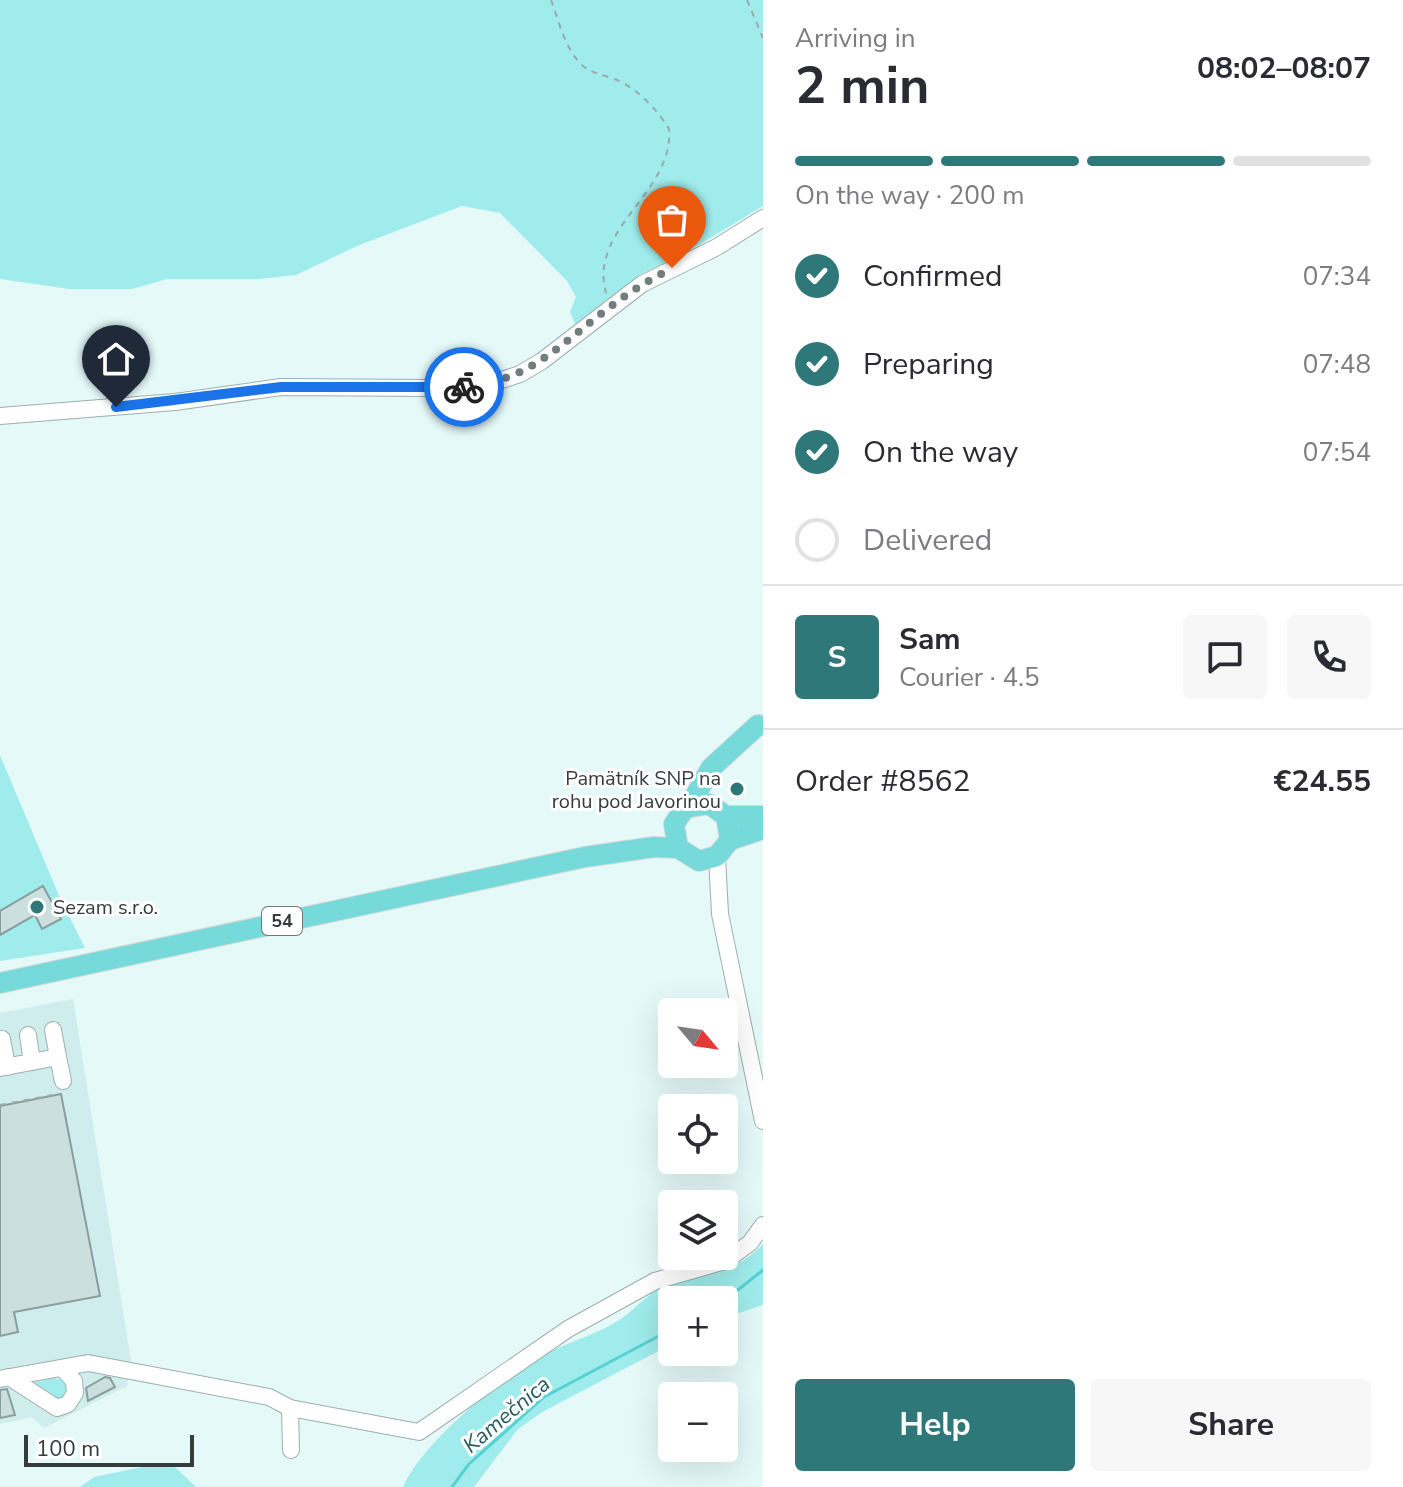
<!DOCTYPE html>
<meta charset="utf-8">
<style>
:root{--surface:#fff;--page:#f7f7f7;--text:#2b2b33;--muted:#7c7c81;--line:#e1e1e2;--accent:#2f7879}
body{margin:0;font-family:"Nunito Sans",sans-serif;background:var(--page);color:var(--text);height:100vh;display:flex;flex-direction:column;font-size:30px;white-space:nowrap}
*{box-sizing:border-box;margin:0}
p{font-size:26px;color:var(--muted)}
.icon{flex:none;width:44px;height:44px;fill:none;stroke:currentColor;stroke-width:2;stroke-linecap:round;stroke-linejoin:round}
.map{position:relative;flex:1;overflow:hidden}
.panel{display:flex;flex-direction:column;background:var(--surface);width:640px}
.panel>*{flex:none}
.needle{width:52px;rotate:119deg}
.tools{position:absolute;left:658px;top:998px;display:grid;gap:16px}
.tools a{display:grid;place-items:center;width:80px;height:80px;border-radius:8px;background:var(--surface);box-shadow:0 8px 32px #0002;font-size:40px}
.scale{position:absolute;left:24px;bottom:20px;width:170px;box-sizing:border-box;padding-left:8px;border:4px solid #343c3c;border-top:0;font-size:22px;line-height:28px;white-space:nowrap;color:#343c3c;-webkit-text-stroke:6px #fff;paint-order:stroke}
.pin{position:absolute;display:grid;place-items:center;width:68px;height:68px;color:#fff;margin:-82px -34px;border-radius:50% 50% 50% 0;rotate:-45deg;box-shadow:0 0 8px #0007}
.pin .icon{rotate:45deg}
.courier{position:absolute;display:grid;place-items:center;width:80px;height:80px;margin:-40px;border:6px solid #1a73e8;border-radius:50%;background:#fff;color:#222;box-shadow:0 2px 10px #0007}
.head em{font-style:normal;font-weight:700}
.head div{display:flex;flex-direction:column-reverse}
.head{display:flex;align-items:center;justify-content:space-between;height:136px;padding:0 32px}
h1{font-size:52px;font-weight:700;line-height:60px}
.bar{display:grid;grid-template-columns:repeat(4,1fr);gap:12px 8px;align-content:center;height:96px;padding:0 32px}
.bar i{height:10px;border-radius:6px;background:var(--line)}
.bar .active{background:var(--accent)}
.bar p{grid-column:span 4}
.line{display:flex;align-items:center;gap:20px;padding:0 32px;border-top:2px solid var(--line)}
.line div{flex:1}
.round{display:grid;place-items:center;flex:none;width:84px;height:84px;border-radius:8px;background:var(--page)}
ol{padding:0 32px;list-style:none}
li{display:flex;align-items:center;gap:24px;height:88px}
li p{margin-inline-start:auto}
li .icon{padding:8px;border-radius:50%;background:var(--accent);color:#fff;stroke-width:4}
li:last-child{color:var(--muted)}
li i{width:44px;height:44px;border:4px solid var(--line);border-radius:50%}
.primary-button{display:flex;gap:16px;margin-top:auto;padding:16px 32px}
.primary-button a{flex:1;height:92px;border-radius:8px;background:var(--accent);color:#fff;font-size:32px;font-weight:700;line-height:92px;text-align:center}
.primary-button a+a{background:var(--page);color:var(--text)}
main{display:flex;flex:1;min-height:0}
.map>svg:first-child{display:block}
.built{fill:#d0eded}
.green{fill:#a0ecec}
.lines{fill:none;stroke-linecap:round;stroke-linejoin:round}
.stream{stroke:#56d2d3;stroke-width:3}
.building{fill:#cbdfde;stroke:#8a9d9c;stroke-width:2}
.minor-casing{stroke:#9cafae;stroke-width:18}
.major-casing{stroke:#d6d8d8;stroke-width:22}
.path{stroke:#9aa9a9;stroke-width:2;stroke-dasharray:6 6;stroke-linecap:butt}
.minor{stroke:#fff;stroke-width:16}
.major{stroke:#76dadb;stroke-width:20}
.done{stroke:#727e7e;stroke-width:8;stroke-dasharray:0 14.4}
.route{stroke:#1a73e8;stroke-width:10}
.poi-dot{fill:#2f7879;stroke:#fff;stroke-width:3}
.labels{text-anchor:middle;stroke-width:6;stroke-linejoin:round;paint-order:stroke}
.shield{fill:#fff;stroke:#717676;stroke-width:2}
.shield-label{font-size:18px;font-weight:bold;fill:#343c3c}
.poi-label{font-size:20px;fill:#343c3c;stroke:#fff;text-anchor:end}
.water-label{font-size:22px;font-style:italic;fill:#285c5d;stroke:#fff}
</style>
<main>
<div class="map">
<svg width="763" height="1487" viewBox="0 0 763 1487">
<rect width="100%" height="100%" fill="#e5f9f9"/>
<!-- built -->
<polygon class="built" points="73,999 131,1361 127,1386 44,1428 32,1417 0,1424 0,1013"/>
<!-- green -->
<g class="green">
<polygon points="0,0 763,0 763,206 687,252 641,274 575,324 570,312 576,297 567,281 500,213 462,206 357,246 296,275 259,279 167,279 132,289 69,289 0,279"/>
<polygon points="0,755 60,898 85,948 0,961"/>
<path d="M763 1244V1305L724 1318V1300H672V1344L544 1411 518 1429 474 1487H403C422 1443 497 1382 538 1358 563 1343 592 1337 616 1322 633 1312 646 1295 664 1285 699 1266 730 1280 763 1244Z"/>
<polygon points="54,1378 65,1381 68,1393 59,1401 33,1383"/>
<polygon points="147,1466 174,1466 196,1487 80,1487 94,1477"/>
</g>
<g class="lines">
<!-- stream -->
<g class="stream">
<polyline points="724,1301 763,1270"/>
<polyline points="452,1487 469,1464 544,1397 672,1329"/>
</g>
</g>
<!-- building -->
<g class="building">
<polygon points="43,886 61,919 42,929 35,915 0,935 0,911"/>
<polygon points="61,1094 100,1296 14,1312 18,1332 0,1336 0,1106"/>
<polygon points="105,1377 110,1378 115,1387 88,1401 86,1388"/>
<polygon points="7,1389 15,1415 0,1418 0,1390"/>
</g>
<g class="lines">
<defs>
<g id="minor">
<polyline points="0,416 175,402 281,387 431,388 496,382 520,374 542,361 642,284 717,247 763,218"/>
<polyline points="717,856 720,914 763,1121"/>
<polyline points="28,1035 32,1062"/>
<polyline points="2,1039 7,1067"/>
<polyline points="58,1057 63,1081"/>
<polyline points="0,1068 58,1057 53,1030"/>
<polyline points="9,1377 57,1408 68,1404 75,1393 74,1381 62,1368"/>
<polyline points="0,1379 88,1363 269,1397 290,1408 419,1432 568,1329 655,1281 725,1261 750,1243 763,1225"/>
<polyline points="290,1408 291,1450"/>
</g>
<g id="major">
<polyline points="690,805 711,768 758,725"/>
<polyline points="726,816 763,816"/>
<polyline points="730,840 726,816 709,804 685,808 674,824 678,848 699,861 717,856 730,840 763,829"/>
<polyline points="0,983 585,857 654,847 678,848"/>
</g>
</defs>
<!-- minor casing -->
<use href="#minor" class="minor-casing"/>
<!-- major casing -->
<use href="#major" class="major-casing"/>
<!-- path -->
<g class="path">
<path d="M551 0C559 21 564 46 580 63 589 73 601 74 614 79 636 87 657 109 669 129 674 193 588 228 606 293"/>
<polyline points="747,0 763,38"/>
<polyline points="0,1105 58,1094"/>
</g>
<!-- minor -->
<use href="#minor" class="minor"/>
<!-- major -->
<use href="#major" class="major"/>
</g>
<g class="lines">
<!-- done -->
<path class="done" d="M464 387C532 381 563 341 614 304 632 290 652 279 672 268"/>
<!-- route -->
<polyline class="route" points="116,407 281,387 464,387"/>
</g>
<!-- markers -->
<g class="poi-dot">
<circle cx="737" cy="789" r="8"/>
<circle cx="37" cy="907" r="8"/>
</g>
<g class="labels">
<!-- shield labels -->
<rect class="shield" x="262" y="907" width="40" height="28" rx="6"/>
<g class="shield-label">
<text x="282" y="927">54</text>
</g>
<!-- poi labels -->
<g class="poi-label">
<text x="721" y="785">Pamätník SNP na<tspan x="721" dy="23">rohu pod Javorinou</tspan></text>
<text x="53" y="914" text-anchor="start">Sezam s.r.o.</text>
</g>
<!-- water labels -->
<g class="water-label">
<text transform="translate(506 1414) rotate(-40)" y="8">Kamečnica</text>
</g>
</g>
</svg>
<div class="tools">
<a><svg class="needle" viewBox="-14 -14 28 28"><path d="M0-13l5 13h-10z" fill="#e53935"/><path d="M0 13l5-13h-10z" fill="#7c7c81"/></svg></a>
<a><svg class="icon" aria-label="locate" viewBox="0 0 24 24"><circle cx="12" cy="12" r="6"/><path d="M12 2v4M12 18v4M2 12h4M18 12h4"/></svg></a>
<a><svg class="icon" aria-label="layers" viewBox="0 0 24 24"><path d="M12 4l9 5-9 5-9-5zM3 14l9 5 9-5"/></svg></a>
<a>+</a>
<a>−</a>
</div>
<div class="scale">100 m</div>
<div class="pin" style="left:672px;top:268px;background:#ea580c"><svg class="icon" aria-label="bag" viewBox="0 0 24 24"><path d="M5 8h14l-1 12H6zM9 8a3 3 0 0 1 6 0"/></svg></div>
<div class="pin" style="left:116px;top:407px;background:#1f2937"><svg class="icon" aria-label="home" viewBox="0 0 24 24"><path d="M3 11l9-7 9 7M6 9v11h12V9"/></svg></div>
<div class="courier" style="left:464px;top:387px"><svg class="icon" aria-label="bike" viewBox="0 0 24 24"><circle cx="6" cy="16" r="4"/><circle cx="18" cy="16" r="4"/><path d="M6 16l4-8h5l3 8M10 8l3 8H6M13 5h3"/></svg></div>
</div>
<section class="panel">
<div class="head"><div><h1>2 min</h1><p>Arriving in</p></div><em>08:02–08:07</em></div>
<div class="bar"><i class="active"></i><i class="active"></i><i class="active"></i><i></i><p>On the way · 200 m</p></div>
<ol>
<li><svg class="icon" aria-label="check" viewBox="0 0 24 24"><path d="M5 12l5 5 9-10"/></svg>Confirmed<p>07:34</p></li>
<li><svg class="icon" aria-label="check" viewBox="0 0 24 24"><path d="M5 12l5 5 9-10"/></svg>Preparing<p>07:48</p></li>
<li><svg class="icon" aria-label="check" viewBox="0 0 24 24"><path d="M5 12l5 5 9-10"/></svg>On the way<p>07:54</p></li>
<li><i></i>Delivered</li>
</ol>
<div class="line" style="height:144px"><b class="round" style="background:var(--accent);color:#fff">S</b><div><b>Sam</b><p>Courier · 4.5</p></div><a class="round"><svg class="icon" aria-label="chat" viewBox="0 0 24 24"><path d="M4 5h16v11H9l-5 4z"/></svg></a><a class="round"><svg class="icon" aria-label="phone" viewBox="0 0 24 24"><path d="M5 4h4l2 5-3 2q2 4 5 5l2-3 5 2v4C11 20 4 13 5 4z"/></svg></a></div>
<div class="line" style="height:104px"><div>Order #8562</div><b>€24.55</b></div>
<div class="primary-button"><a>Help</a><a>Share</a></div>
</section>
</main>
